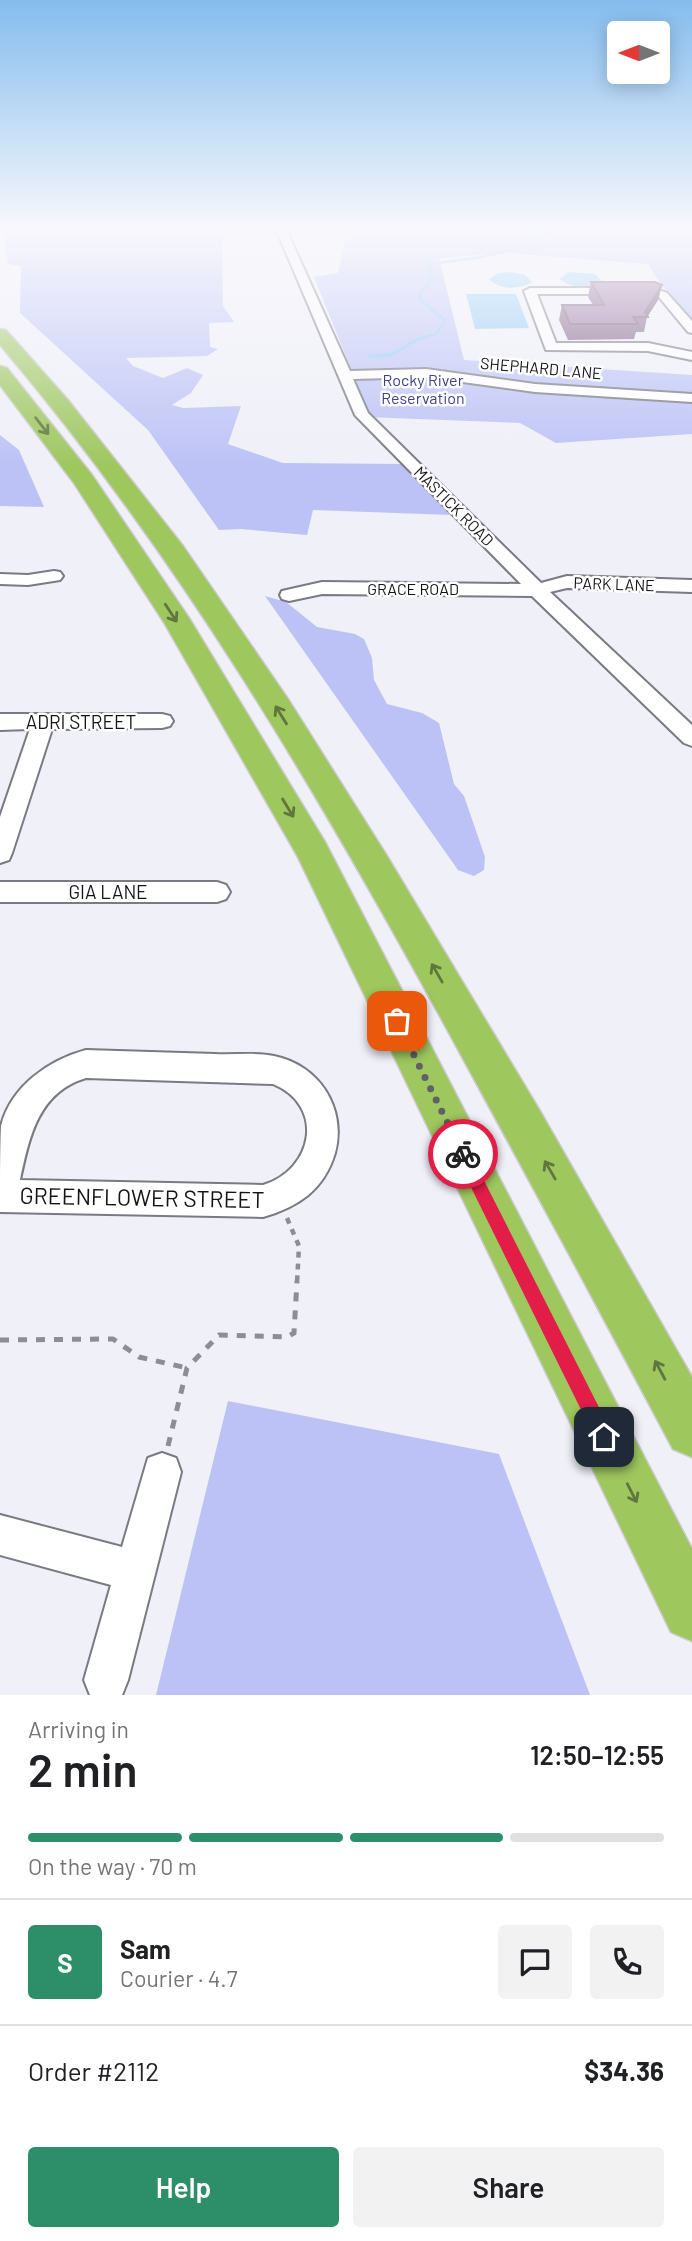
<!DOCTYPE html>
<meta charset="utf-8">
<style>
:root{--surface:#fff;--page:#f2f2f2;--text:#202124;--muted:#757577;--line:#e0e0e0;--accent:#2c8f69}
body{margin:0;font-family:Barlow,sans-serif;background:var(--page);color:var(--text);height:100vh;display:flex;flex-direction:column;font-size:26px;white-space:nowrap}
*{box-sizing:border-box;margin:0}
p{font-size:23px;color:var(--muted)}
.icon{flex:none;width:38px;height:38px;fill:none;stroke:currentColor;stroke-width:2;stroke-linecap:round;stroke-linejoin:round}
.map{position:relative;height:1695px;overflow:hidden}
.drawer{display:flex;flex-direction:column;background:var(--surface);flex:1}
.drawer>*{flex:none}
.needle{width:46px;rotate:270deg}
.controls{position:absolute;left:607px;top:21px;display:grid;gap:14px}
.controls a{display:grid;place-items:center;width:63px;height:63px;border-radius:7px;background:var(--surface);box-shadow:0 4px 18px #0003;font-size:35px}
.pin{position:absolute;display:grid;place-items:center;width:60px;height:60px;color:#fff;margin:-30px;border-radius:14px;box-shadow:0 4px 10px #0006}
.courier{position:absolute;display:grid;place-items:center;width:70px;height:70px;margin:-35px;border:5px solid #e11d48;border-radius:50%;background:#fff;color:#222;box-shadow:0 2px 9px #0007}
.summary em{font-style:normal;font-weight:600}
.summary div{display:flex;flex-direction:column-reverse}
.summary{display:flex;align-items:center;justify-content:space-between;height:119px;padding:0 28px}
h1{font-size:46px;font-weight:600;line-height:52px}
.bar{display:grid;grid-template-columns:repeat(4,1fr);gap:10px 7px;align-content:center;height:84px;padding:0 28px}
.bar i{height:9px;border-radius:5px;background:var(--line)}
.bar .current{background:var(--accent)}
.bar p{grid-column:span 4}
.line{display:flex;align-items:center;gap:18px;padding:0 28px;border-top:2px solid var(--line)}
.line div{flex:1}
.round{display:grid;place-items:center;flex:none;width:74px;height:74px;border-radius:7px;background:var(--page)}
.primary-button{display:flex;gap:14px;margin-top:auto;padding:14px 28px}
.primary-button a{flex:1;height:80px;border-radius:7px;background:var(--accent);color:#fff;font-size:28px;font-weight:600;line-height:80px;text-align:center}
.primary-button a+a{background:var(--page);color:var(--text)}
.map>svg:first-child{display:block}
.green{fill:#bcc2f6}
.water{fill:#8fc9f6}
.lines{fill:none;stroke-linecap:round;stroke-linejoin:round}
.stream-far1{stroke:#8fc9f6;stroke-width:2.5}
.stream{stroke:#8fc9f6;stroke-width:3.5}
.minor-casing{stroke:#797a82;stroke-width:4}
.highway-casing{stroke:#cbcbcc;stroke-width:3}
.path-far1{stroke:#8d8e94;stroke-width:4.5;stroke-dasharray:6 6;stroke-linecap:butt}
.path{stroke:#8d8e94;stroke-width:5;stroke-dasharray:9 9;stroke-linecap:butt}
.minor{fill:#fff;fill-rule:evenodd}
.highway{fill:#9ec75e;fill-rule:evenodd}
.wall{fill:#7d5881}
.shaded-wall{fill:#664769}
.building{fill:#916696;stroke:#664769;stroke-width:2}
.oneway{stroke:#5f763e}
.route{fill:#e11d48}
.done{stroke:#606166;stroke-width:7;stroke-dasharray:0 12.6}
.labels{text-anchor:middle;stroke-width:5;stroke-linejoin:round;paint-order:stroke}
.far-street-label{font-size:16px;fill:#131417;stroke:#fff}
.far-park-label{font-size:16px;fill:#42428a;stroke:#fff}
.street-label{font-size:19px;fill:#131417;stroke:#fff}
.near-street-label{font-size:23px;fill:#131417;stroke:#fff}
</style>
<div class="map">
<svg width="692" height="1695" viewBox="0 0 692 1695">
<rect width="100%" height="100%" fill="#eff0f8"/>
<!-- green -->
<g class="green">
<polygon points="3,229 147,229 150,235 222,235 223,306 234,322 209,323 210,347 218,349 207,356 126,358 133,366 163,378 187,368 203,375 191,393 172,405 183,408 241,406 228,444 283,463 402,464 452,515 313,510 307,535 241,529 219,530 148,430 20,313 21,266 8,264"/>
<polygon points="372,229 692,229 692,318 662,286 648,264 508,253 439,258 464,360 692,375 692,434 556,443 520,423 366,417 344,366 349,364 314,277 338,273 345,241 354,234"/>
<polygon points="0,435 19,450 44,507 0,506"/>
<polygon points="265,596 286,602 317,627 355,634 364,639 372,658 374,680 387,704 422,713 439,723 454,784 464,796 485,857 484,870 474,876 458,870"/>
<polygon points="228,1401 499,1454 590,1695 156,1695"/>
</g>
<!-- water -->
<g class="water">
<path d="M512 272 525 275 532 282C519 290 500 290 489 279L498 273Z"/>
<path d="M568 272 595 274 603 282C590 290 572 289 560 279Z"/>
<polygon points="466,294 516,294 529,328 475,329"/>
</g>
<g class="lines">
<!-- stream-far1 -->
<polyline class="stream-far1" points="396,352 418,339 436,334 445,320 419,299 420,293 429,284 430,264 482,257 520,248 524,240 569,229"/>
<!-- stream -->
<polyline class="stream" points="370,356 391,355 399,350"/>
<defs>
<g id="minor">
<polygon points="276,229 286,229 350,371 426,369 535,384 692,394 692,402 535,392 426,377 353,379 368,413 541,583 567,576 692,580 692,592 567,588 550,592 692,725 692,746 684,743 532,596 322,594 289,601 282,599 280,595 282,591 322,582 521,584 355,415"/>
<polygon points="530,288 654,288 667,293 692,321 692,333 688,332 659,297 652,294 537,294 556,343 648,343 692,352 692,360 648,351 546,350 524,291"/>
<polygon points="54,571 60,572 63,576 60,580 28,585 0,584 0,574 28,575"/>
<polygon points="0,714 162,714 170,716 173,721 170,726 162,728 52,729 12,853 9,860 0,863 0,817 30,729 0,730"/>
<polygon points="0,882 217,882 226,885 230,892 226,899 217,902 0,902"/>
<path d="M86 1050C129 1051 172 1053 215 1054 234 1055 256 1052 274 1056 319 1065 347 1108 335 1153 324 1190 298 1207 263 1217L0 1212C0 1190 0 1146 1 1126 11 1086 49 1060 86 1050ZM86 1078 273 1084C326 1106 313 1170 263 1185L20 1180C29 1138 38 1092 86 1078Z"/>
<polygon points="162,1453 176,1458 181,1472 128,1680 122,1695 90,1695 84,1680 111,1585 0,1555 0,1515 122,1547 148,1458"/>
</g>
<g id="highway">
<path d="M0 329 6 330 68 400 183 546 288 699 387 856 540 1111 692 1377V1457L673 1449C599 1309 524 1170 448 1031 315 788 180 557 0 345Z"/>
<polygon points="0,366 7,368 92,475 189,618 325,842 692,1549 692,1641 671,1632 298,857 165,624 74,483 0,385"/>
</g>
</defs>
<!-- minor casing -->
<use href="#minor" class="minor-casing"/>
<!-- highway casing -->
<use href="#highway" class="highway-casing"/>
<!-- path-far1 -->
<polyline class="path-far1" points="287,1218 299,1246 297,1283"/>
<!-- path -->
<g class="path">
<polyline points="0,1340 113,1339 139,1357 187,1368"/>
<polyline points="168,1446 187,1368 219,1335 287,1337 294,1333 297,1281"/>
</g>
<!-- minor -->
<use href="#minor" class="minor"/>
<!-- highway -->
<use href="#highway" class="highway"/>
</g>
<!-- wall -->
<polygon class="wall" points="591,282 662,285 658,300 647,317 644,332 636,332 634,339 568,340 559,320 562,305 593,305 588,297"/>
<!-- shaded-wall -->
<polygon class="shaded-wall" points="662,285 658,300 647,317 645,312"/>
<!-- building -->
<polygon class="building" points="591,282 655,282 662,285 645,312 648,317 633,317 638,324 570,324 562,305 604,305"/>
<!-- one-way arrows -->
<defs><path id="oneway-shaft" d="M-6 0H5M1.5-3L5.5 0L1.5 3" fill="none" stroke-width="1.6" stroke-linecap="round" stroke-linejoin="round" transform="scale(1.75)"/></defs>
<g class="oneway">
<use href="#oneway-shaft" transform="translate(42 426) rotate(52)"/>
<use href="#oneway-shaft" transform="translate(171 613) rotate(57)"/>
<use href="#oneway-shaft" transform="translate(281 715) rotate(-122)"/>
<use href="#oneway-shaft" transform="translate(288 808) rotate(59)"/>
<use href="#oneway-shaft" transform="translate(437 973) rotate(-120)"/>
<use href="#oneway-shaft" transform="translate(550 1170) rotate(-120)"/>
<use href="#oneway-shaft" transform="translate(660 1370) rotate(-118)"/>
<use href="#oneway-shaft" transform="translate(632 1493) rotate(63)"/>
</g>
<!-- sky -->
<linearGradient id="sky" x2="0" y2="1"><stop stop-color="#84bcee"/><stop offset="0.49" stop-color="#f8f8fc"/><stop offset="1" stop-color="#f8f8fc" stop-opacity="0"/></linearGradient>
<rect width="692" height="466" fill="url(#sky)"/>
<!-- route -->
<polygon class="route" points="463,1147 468,1149 611,1431 613,1437 611,1444 604,1446 598,1444 457,1159 455,1154 457,1149"/>
<g class="lines">
<!-- done -->
<polyline class="done" points="397,1021 463,1154"/>
</g>
<g class="labels">
<!-- far-street labels -->
<g class="far-street-label">
<text transform="translate(541 368) rotate(5)" y="6">SHEPHARD LANE</text>
<text transform="translate(454 506) rotate(45)" y="6">MASTICK ROAD</text>
<text transform="translate(614 584) rotate(2)" y="6">PARK LANE</text>
<text x="413" y="595">GRACE ROAD</text>
</g>
<!-- far-park labels -->
<g class="far-park-label">
<text x="423" y="386">Rocky River<tspan x="423" dy="18">Reservation</tspan></text>
</g>
<!-- street labels -->
<g class="street-label">
<text x="81" y="729">ADRI STREET</text>
<text x="108" y="899">GIA LANE</text>
</g>
<!-- near-street labels -->
<g class="near-street-label">
<text transform="translate(142 1198) rotate(1)" y="8">GREENFLOWER STREET</text>
</g>
</g>
</svg>
<div class="controls">
<a><svg class="needle" viewBox="-14 -14 28 28"><path d="M0-13l5 13h-10z" fill="#e53935"/><path d="M0 13l5-13h-10z" fill="#757577"/></svg></a>
</div>
<div class="pin" style="left:397px;top:1021px;background:#ea580c"><svg class="icon" aria-label="bag" viewBox="0 0 24 24"><path d="M5 8h14l-1 12H6zM9 8a3 3 0 0 1 6 0"/></svg></div>
<div class="pin" style="left:604px;top:1437px;background:#1f2937"><svg class="icon" aria-label="home" viewBox="0 0 24 24"><path d="M3 11l9-7 9 7M6 9v11h12V9"/></svg></div>
<div class="courier" style="left:463px;top:1154px"><svg class="icon" aria-label="bike" viewBox="0 0 24 24"><circle cx="6" cy="16" r="4"/><circle cx="18" cy="16" r="4"/><path d="M6 16l4-8h5l3 8M10 8l3 8H6M13 5h3"/></svg></div>
</div>
<section class="drawer">
<div class="summary"><div><h1>2 min</h1><p>Arriving in</p></div><em>12:50–12:55</em></div>
<div class="bar"><i class="current"></i><i class="current"></i><i class="current"></i><i></i><p>On the way · 70 m</p></div>
<div class="line" style="height:126px"><b class="round" style="background:var(--accent);color:#fff">S</b><div><b>Sam</b><p>Courier · 4.7</p></div><a class="round"><svg class="icon" aria-label="chat" viewBox="0 0 24 24"><path d="M4 5h16v11H9l-5 4z"/></svg></a><a class="round"><svg class="icon" aria-label="phone" viewBox="0 0 24 24"><path d="M5 4h4l2 5-3 2q2 4 5 5l2-3 5 2v4C11 20 4 13 5 4z"/></svg></a></div>
<div class="line" style="height:91px"><div>Order #2112</div><b>$34.36</b></div>
<div class="primary-button"><a>Help</a><a>Share</a></div>
</section>
